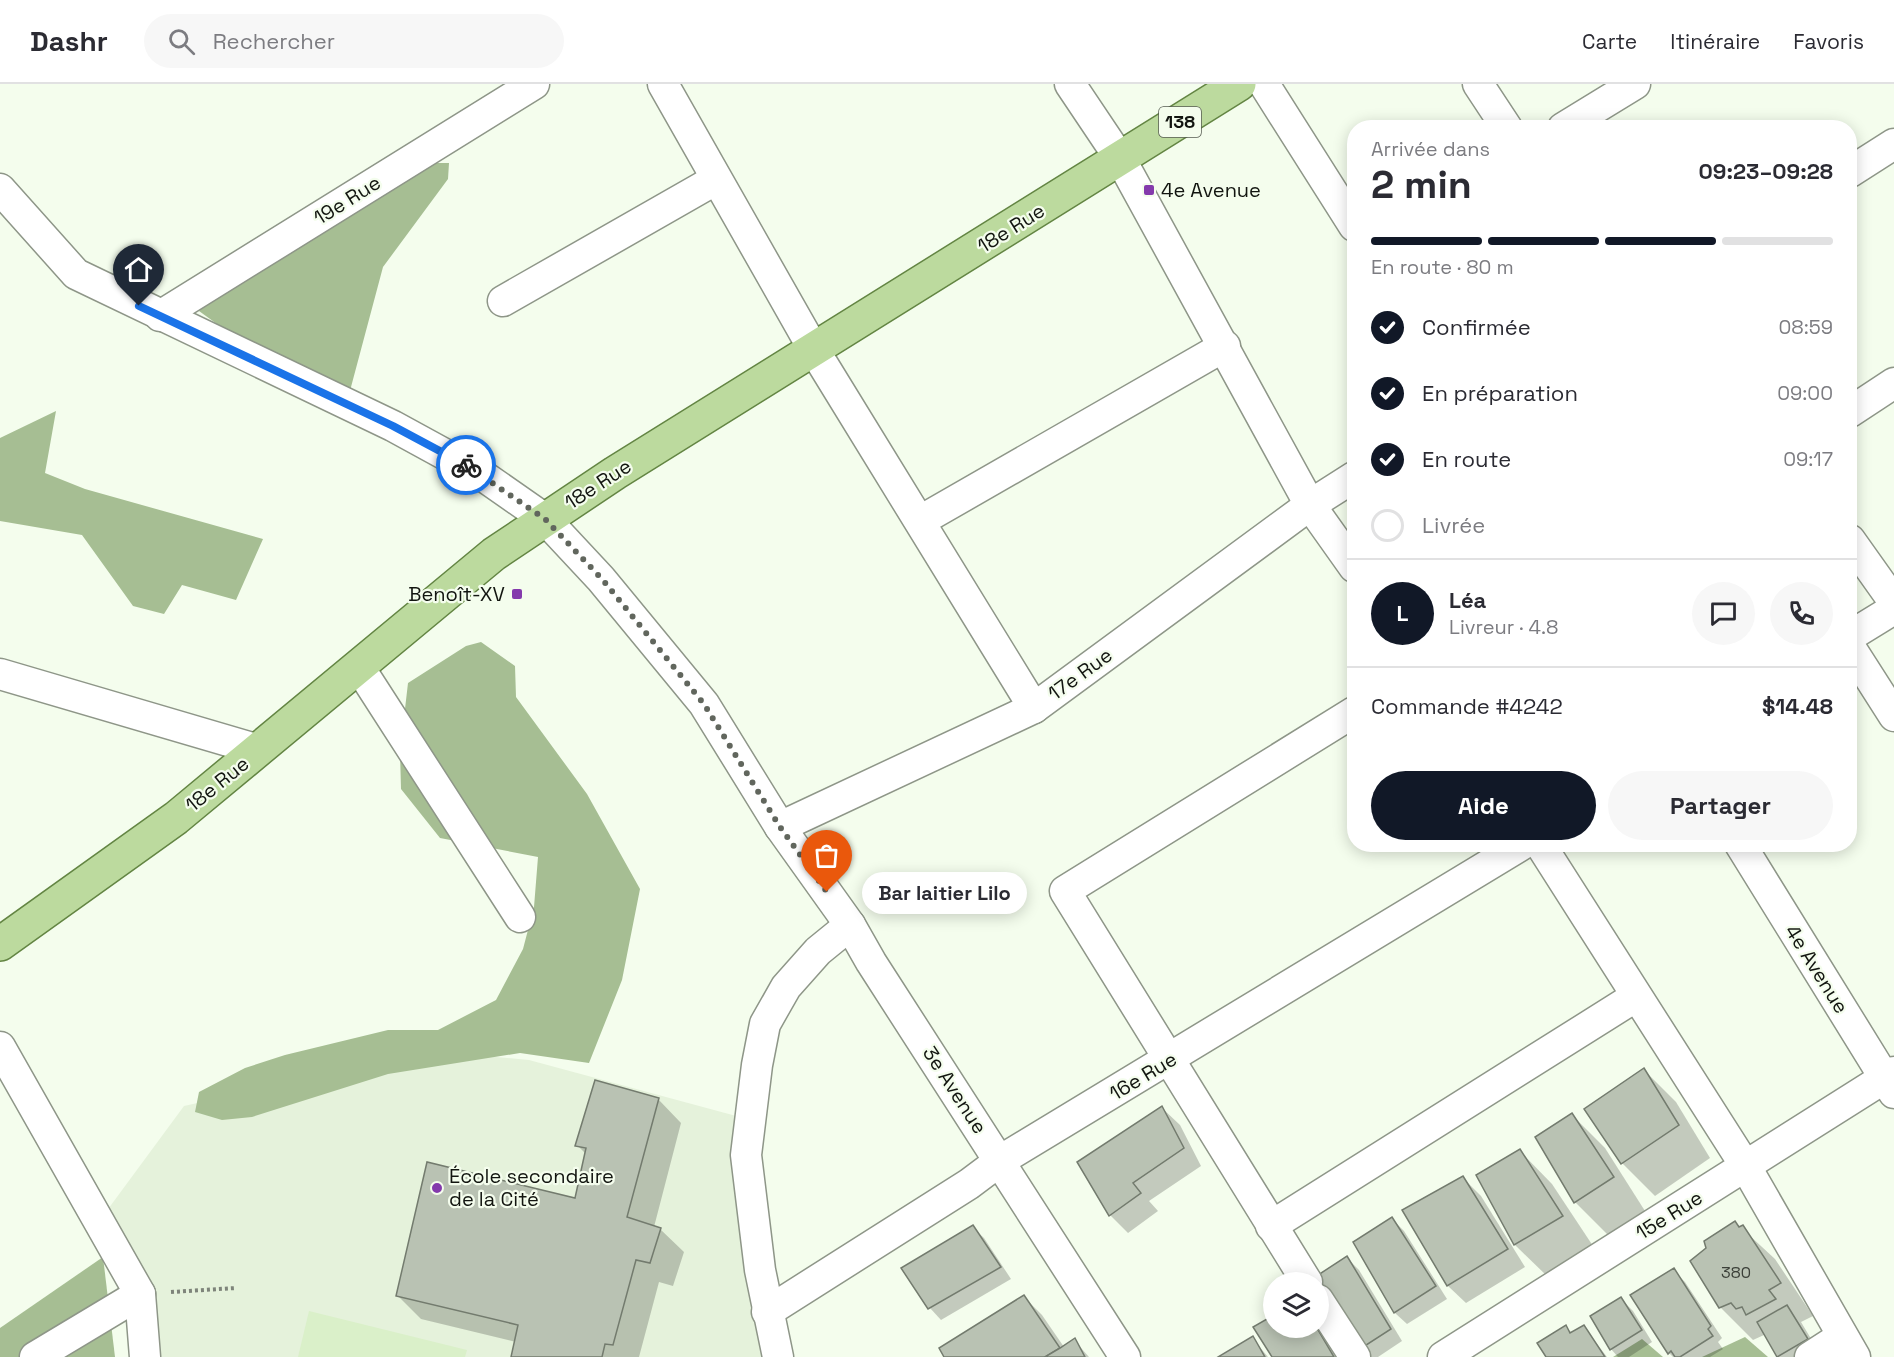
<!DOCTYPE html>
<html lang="fr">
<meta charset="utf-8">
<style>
:root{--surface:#fff;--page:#f7f7f7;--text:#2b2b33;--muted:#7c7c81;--line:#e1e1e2;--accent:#111827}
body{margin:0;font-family:"Space Grotesk",sans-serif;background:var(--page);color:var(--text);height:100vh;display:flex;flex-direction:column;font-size:22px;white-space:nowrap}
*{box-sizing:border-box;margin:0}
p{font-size:20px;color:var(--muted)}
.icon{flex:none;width:33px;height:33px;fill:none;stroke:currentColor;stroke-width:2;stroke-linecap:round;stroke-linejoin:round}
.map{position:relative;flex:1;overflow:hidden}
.drawer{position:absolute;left:1347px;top:36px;width:510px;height:732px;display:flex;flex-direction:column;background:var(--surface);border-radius:24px;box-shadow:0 3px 15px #0003}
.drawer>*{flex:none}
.controls{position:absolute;left:1263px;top:1188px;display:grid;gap:12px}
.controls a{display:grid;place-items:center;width:66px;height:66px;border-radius:50%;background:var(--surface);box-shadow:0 3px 15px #0003;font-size:30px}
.pin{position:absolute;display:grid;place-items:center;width:51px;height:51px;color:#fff;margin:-62px -26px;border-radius:50% 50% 50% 0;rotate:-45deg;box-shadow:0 0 6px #0007}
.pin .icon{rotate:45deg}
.courier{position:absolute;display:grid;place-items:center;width:60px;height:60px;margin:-30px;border:4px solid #1a73e8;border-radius:50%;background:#fff;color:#222;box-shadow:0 2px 8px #0007}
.bubble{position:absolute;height:42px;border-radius:21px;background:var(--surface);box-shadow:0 3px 15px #0003;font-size:20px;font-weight:800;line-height:42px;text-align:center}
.summary em{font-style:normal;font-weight:800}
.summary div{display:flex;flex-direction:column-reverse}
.summary{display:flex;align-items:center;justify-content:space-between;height:102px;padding:0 24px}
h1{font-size:39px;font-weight:800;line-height:45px}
.bar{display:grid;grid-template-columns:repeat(4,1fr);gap:9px 6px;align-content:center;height:72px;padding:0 24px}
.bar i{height:8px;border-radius:4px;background:var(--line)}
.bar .current{background:var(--accent)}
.bar p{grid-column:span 4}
.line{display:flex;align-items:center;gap:15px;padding:0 24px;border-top:2px solid var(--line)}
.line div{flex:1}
.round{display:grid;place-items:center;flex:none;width:63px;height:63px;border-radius:32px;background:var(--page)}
ol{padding:0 24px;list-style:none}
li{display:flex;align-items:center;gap:18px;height:66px}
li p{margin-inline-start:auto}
li .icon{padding:6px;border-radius:50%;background:var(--accent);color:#fff;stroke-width:4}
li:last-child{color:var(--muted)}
li i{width:33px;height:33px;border:3px solid var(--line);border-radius:50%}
.action{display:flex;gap:12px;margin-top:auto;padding:12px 24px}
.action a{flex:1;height:69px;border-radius:36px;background:var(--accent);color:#fff;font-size:24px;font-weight:800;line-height:69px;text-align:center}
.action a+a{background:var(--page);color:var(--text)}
header{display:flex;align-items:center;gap:36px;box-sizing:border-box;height:84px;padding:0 30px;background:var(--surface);border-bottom:2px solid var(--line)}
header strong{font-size:28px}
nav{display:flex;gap:33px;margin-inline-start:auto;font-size:21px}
.search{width:420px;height:54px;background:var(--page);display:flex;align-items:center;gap:15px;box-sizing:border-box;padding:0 21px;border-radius:33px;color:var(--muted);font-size:22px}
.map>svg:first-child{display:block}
.built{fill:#e5f2db}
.green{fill:#daf0c9}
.forest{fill:#a6be93}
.shadow{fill:#0003}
.building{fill:#b9c2b3;stroke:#737b6e;stroke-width:1.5}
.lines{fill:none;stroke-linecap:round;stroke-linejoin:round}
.minor-casing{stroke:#8e9688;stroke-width:33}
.major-casing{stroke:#638543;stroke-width:36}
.path{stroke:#7e847a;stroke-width:4;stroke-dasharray:3 3;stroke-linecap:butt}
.minor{stroke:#fff;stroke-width:30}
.major{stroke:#bcda9e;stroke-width:33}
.done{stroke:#61665d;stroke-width:6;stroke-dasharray:0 10.8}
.route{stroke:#1a73e8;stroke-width:8}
.poi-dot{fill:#843aac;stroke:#f4fded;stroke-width:2}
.labels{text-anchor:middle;stroke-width:4.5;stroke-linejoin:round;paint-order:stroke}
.number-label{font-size:16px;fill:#3c4039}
.shield{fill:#f4fded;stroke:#565b52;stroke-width:1.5}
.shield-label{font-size:18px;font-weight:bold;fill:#121510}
.poi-label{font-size:20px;fill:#121510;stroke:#f4fded;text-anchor:start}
.street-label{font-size:20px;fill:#121510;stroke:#f4fded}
</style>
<header>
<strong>Dashr</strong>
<div class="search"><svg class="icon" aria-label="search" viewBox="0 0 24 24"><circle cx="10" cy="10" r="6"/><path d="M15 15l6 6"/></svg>Rechercher</div>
<nav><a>Carte</a><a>Itinéraire</a><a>Favoris</a></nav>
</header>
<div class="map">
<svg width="1894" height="1273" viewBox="0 0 1894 1273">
<rect width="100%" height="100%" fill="#f4fded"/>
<!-- built -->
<polygon class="built" points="430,967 529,976 751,1036 778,1273 145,1273 100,1136 184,1022"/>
<!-- green -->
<polygon class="green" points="309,1227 467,1266 465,1273 298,1273"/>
<!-- forest -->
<g class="forest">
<polygon points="423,79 449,79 448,95 383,183 347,318 246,261 199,227 231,193"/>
<polygon points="56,327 45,389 85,405 263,455 236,516 182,501 164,530 133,522 82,451 0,437 0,354"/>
<polygon points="481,558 515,582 516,613 587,710 640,805 622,896 589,979 520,969 388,990 252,1033 222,1036 195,1028 199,1008 245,984 285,971 388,946 438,946 496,916 523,865 534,823 538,773 440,754 401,705 400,668 408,599 466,562"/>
<polygon points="103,1173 115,1273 0,1273 0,1244"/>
<polygon points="1745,1253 1768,1273 1702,1273"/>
<polygon points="1642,1255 1663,1273 1613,1273"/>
</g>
<!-- shadow -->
<g class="shadow">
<polygon points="1644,986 1676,1018 1710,1074 1655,1112 1622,1079"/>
<polygon points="658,1015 681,1039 654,1143 660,1145 684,1168 673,1202 659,1198 639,1273 512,1273 516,1258 421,1235 398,1212 576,1116 586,1070 577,1061"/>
<polygon points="1162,1024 1180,1041 1201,1082 1149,1117 1158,1127 1128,1149 1110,1131"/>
<polygon points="1572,1031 1605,1064 1645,1127 1608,1151 1575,1118"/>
<polygon points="1520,1067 1552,1100 1595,1165 1548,1193 1515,1161 1478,1091"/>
<polygon points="1463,1094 1481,1112 1525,1183 1466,1219 1448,1202 1404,1126"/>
<polygon points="1392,1135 1404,1147 1447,1215 1407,1240 1395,1229 1355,1159"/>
<polygon points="1735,1138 1775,1175 1813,1232 1801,1238 1819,1268 1810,1273 1778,1273 1764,1251 1753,1256 1720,1223"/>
<polygon points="972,1143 984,1154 1011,1195 941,1236 930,1224"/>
<polygon points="1347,1174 1359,1186 1402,1257 1378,1273 1364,1273"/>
<polygon points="1673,1186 1685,1198 1722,1254 1718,1258 1723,1265 1710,1273 1673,1273 1669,1269"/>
<polygon points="1024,1213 1042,1231 1064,1263 1074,1256 1089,1273 946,1273"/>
<polygon points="1621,1215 1633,1227 1652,1258 1629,1273 1618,1273 1611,1265"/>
<polygon points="1566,1243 1572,1249 1584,1243 1607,1273 1548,1273"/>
<polygon points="1274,1244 1318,1244 1338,1273 1274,1273"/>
<polygon points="1252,1254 1268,1273 1221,1273"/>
</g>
<!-- building -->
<g class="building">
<polygon points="1644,984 1679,1041 1621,1080 1584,1025"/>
<polygon points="595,996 659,1014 627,1133 661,1144 650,1179 636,1176 613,1261 605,1260 602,1273 511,1273 518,1241 396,1212 427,1078 575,1114 586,1064 575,1062"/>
<polygon points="1162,1022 1184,1064 1133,1099 1141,1109 1109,1132 1077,1078"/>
<polygon points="1572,1029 1614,1093 1574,1119 1535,1053"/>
<polygon points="1520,1065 1563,1132 1514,1161 1476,1091"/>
<polygon points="1463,1092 1508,1165 1447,1202 1402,1126"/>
<polygon points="1392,1133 1436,1202 1394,1229 1353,1158"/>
<polygon points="1735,1137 1739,1143 1743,1141 1781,1199 1769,1206 1776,1215 1746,1231 1742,1223 1736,1225 1731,1219 1719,1224 1690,1177 1706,1164 1704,1157"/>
<polygon points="973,1141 1001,1183 928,1225 901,1184"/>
<polygon points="1347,1172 1391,1245 1357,1267 1312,1195"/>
<polygon points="1674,1184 1711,1242 1708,1245 1713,1252 1680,1273 1675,1273 1671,1267 1668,1270 1630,1211"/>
<polygon points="1024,1211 1060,1264 1045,1273 944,1273 939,1264"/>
<polygon points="1621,1213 1642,1246 1610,1266 1590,1232"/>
<polygon points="1787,1221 1808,1255 1777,1273 1757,1238"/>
<polygon points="1274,1231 1274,1244 1317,1244 1334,1273 1272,1273 1253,1243"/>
<polygon points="1566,1241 1570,1249 1584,1241 1605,1273 1546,1273 1537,1259"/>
<polygon points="1253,1252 1265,1273 1218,1273"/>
<polygon points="1075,1254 1085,1273 1045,1273 1060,1264"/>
</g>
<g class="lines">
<defs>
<g id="minor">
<polyline points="663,0 814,266 1034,624"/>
<polyline points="1070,0 1121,76 1310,421 1354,483"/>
<polyline points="1264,0 1354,142"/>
<polyline points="1478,0 1507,44"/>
<polyline points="1563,44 1635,0"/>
<polyline points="1850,88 1894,60"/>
<polyline points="0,105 76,190 393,342 479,389 545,435 601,495 704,620 780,743 850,841 871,878 1125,1273"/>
<polyline points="503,217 715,96"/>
<polyline points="160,232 534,0"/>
<polyline points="1850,328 1894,299"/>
<polyline points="920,437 1225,262"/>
<polyline points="1850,456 1894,518"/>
<polyline points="1850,552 1894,525"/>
<polyline points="1850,563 1894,632"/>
<polyline points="359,583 520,833"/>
<polyline points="0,590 259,666"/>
<polyline points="780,743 1034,624 1310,421 1354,393"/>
<polyline points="1540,760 1746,1083 1855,1273"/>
<polyline points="1740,760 1894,1009"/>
<polyline points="0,963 140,1210 145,1273"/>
<polyline points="1271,1142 1635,913"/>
<polyline points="1307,1198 1065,807 1354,628"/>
<polyline points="1318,1216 1355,1273"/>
<polyline points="767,1228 969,1100 1001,1076 1523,760"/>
<polyline points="35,1273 140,1210"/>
<polyline points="778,1273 760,1186 746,1071 757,981 765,940 786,903 818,867 850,841"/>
<polyline points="1443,1273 1894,988"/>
<polyline points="1810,1273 1841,1253"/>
</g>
<polyline id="major" points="0,860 176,734 494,470 615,389 1239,0"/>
</defs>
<!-- minor casing -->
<use href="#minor" class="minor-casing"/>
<!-- major casing -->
<use href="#major" class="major-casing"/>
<!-- path -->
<polyline class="path" points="171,1208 236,1204"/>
<!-- minor -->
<use href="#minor" class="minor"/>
<!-- major -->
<use href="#major" class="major"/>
</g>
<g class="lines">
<!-- done -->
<polyline class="done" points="466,381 545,435 602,495 704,620 780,743 827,808"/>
<!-- route -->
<polyline class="route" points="139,222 393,342 466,381"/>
</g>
<!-- markers -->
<g class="poi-dot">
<rect x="1143" y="100" width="12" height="12" rx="3"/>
<rect x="511" y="504" width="12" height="12" rx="3"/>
<circle cx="437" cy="1104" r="6"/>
</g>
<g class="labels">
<!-- number labels -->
<g class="number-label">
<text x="1736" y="1194">380</text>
</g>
<!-- shield labels -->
<rect class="shield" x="1159" y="23" width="42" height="30" rx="4.5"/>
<g class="shield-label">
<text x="1180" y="44">138</text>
</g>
<!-- poi labels -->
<g class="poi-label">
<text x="1161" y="113">4e Avenue</text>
<text x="505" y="517" text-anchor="end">Benoît-XV</text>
<text x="449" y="1099">École secondaire<tspan x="449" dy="23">de la Cité</tspan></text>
</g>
<!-- street labels -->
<g class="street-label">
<text transform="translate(347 116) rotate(-32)" y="7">19e Rue</text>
<text transform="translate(1011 144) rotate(-32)" y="7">18e Rue</text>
<text transform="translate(598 400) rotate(-33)" y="7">18e Rue</text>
<text transform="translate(1080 590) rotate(-36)" y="7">17e Rue</text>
<text transform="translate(217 700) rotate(-39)" y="7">18e Rue</text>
<text transform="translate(1817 885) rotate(58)" y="7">4e Avenue</text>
<text transform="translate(1143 992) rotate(-31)" y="7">16e Rue</text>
<text transform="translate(955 1006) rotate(57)" y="7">3e Avenue</text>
<text transform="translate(1669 1131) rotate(-32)" y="7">15e Rue</text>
</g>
</g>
</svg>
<div class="controls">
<a><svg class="icon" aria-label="layers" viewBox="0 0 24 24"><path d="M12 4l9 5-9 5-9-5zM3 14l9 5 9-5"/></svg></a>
</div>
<div class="pin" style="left:827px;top:808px;background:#ea580c"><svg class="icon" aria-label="bag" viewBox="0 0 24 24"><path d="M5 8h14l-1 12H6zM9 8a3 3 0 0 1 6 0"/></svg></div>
<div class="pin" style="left:139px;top:222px;background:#1f2937"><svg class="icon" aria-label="home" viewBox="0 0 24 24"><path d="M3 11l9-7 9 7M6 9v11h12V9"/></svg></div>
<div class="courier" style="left:466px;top:381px"><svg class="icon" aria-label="bike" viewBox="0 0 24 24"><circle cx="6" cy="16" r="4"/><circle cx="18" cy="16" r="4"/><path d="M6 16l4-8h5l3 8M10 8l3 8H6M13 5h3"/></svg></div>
<div class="bubble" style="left:862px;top:788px;width:165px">Bar laitier Lilo</div>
<section class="drawer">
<div class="summary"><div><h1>2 min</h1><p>Arrivée dans</p></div><em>09:23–09:28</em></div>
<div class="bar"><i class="current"></i><i class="current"></i><i class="current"></i><i></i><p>En route · 80 m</p></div>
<ol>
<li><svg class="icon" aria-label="check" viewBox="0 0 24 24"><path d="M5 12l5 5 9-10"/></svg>Confirmée<p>08:59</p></li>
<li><svg class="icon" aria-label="check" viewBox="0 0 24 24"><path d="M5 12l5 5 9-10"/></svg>En préparation<p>09:00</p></li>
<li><svg class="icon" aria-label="check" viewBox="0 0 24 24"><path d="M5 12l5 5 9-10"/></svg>En route<p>09:17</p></li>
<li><i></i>Livrée</li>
</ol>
<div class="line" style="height:108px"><b class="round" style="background:var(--accent);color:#fff">L</b><div><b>Léa</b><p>Livreur · 4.8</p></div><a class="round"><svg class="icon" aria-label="chat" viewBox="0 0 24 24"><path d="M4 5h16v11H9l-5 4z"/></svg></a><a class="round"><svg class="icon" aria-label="phone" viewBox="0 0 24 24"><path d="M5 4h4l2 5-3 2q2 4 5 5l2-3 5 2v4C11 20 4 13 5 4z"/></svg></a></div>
<div class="line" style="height:78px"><div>Commande #4242</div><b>$14.48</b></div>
<div class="action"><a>Aide</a><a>Partager</a></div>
</section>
</div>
